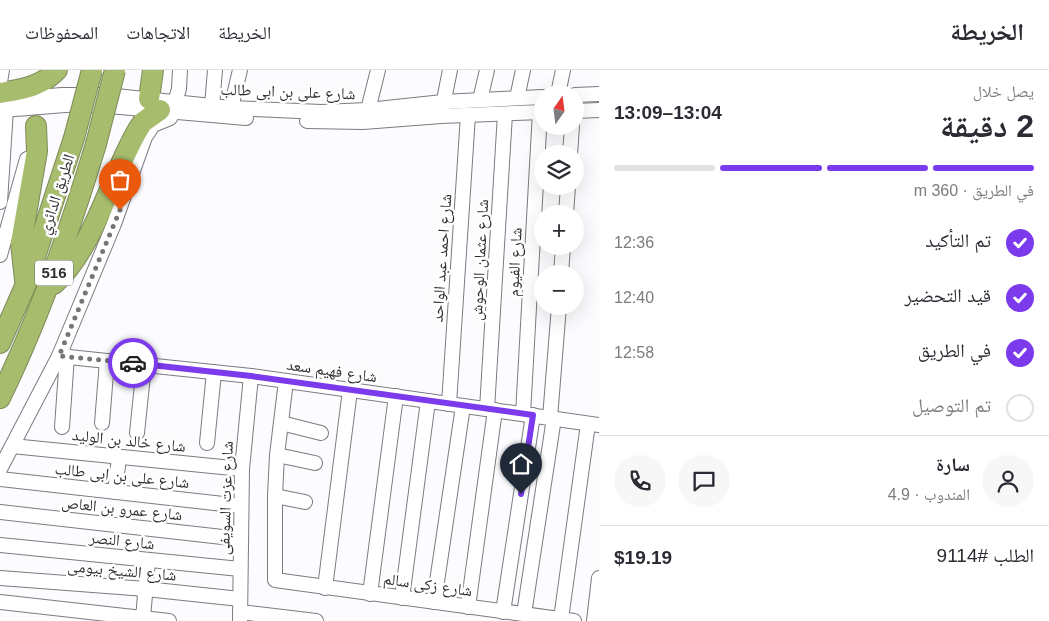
<!DOCTYPE html>
<html lang="ar">
<meta charset="utf-8">
<style>
:root{--surface:#fff;--page:#f7f7f7;--text:#2b2b33;--muted:#7c7c81;--line:#e1e1e2;--accent:#7c3aed}
body{margin:0;font-family:Helvetica,"Noto Naskh Arabic",sans-serif;background:var(--page);color:var(--text);direction:rtl;height:100vh;display:flex;flex-direction:column;font-size:19px;white-space:nowrap}
*{box-sizing:border-box;margin:0}
p{font-size:16px;color:var(--muted)}
.icon{flex:none;width:28px;height:28px;fill:none;stroke:currentColor;stroke-width:2;stroke-linecap:round;stroke-linejoin:round}
.map{position:relative;flex:1;overflow:hidden;direction:ltr}
.drawer{display:flex;flex-direction:column;background:var(--surface);width:450px}
.drawer>*{flex:none}
.needle{width:32px;rotate:14deg}
.controls{position:absolute;left:534px;top:15px;display:grid;gap:10px}
.controls a{display:grid;place-items:center;width:50px;height:50px;border-radius:50%;background:var(--surface);box-shadow:0 5px 20px #0002;font-size:25px}
.pin{position:absolute;display:grid;place-items:center;width:42px;height:42px;color:#fff;margin:-51px -21px;border-radius:50% 50% 50% 0;rotate:-45deg;box-shadow:0 0 5px #0007}
.pin .icon{rotate:45deg}
.courier{position:absolute;display:grid;place-items:center;width:50px;height:50px;margin:-25px;border:4px solid #7c3aed;border-radius:50%;background:#fff;color:#222;box-shadow:0 1px 6px #0007}
.headline em{font-style:normal;font-weight:800}
.headline div{display:flex;flex-direction:column-reverse}
.headline{display:flex;align-items:center;justify-content:space-between;height:85px;padding:0 15px}
h1{font-size:32px;font-weight:800;line-height:38px}
.bar{display:grid;grid-template-columns:repeat(4,1fr);gap:8px 5px;align-content:center;height:60px;padding:0 15px}
.bar i{height:6px;border-radius:4px;background:var(--line)}
.bar .active{background:var(--accent)}
.bar p{grid-column:span 4}
.line{display:flex;align-items:center;gap:12px;padding:0 15px;border-top:1px solid var(--line)}
.line div{flex:1}
.round{display:grid;place-items:center;flex:none;width:52px;height:52px;border-radius:26px;background:var(--page)}
ol{padding:0 15px;list-style:none}
li{display:flex;align-items:center;gap:15px;height:55px}
li p{margin-inline-start:auto}
li .icon{padding:5px;border-radius:50%;background:var(--accent);color:#fff;stroke-width:4}
li:last-child{color:var(--muted)}
li i{width:28px;height:28px;border:2px solid var(--line);border-radius:50%}
header{display:flex;align-items:center;gap:30px;box-sizing:border-box;height:70px;padding:0 25px;background:var(--surface);border-bottom:1px solid var(--line)}
header strong{font-size:24px}
nav{display:flex;gap:28px;margin-inline-start:auto;font-size:18px}
main{display:flex;flex:1;min-height:0}
.map>svg:first-child{display:block}
.lines{fill:none;stroke-linecap:round;stroke-linejoin:round}
.minor-casing{stroke:#7d7a82;stroke-width:16}
.highway-casing{stroke:#7d8a58;stroke-width:22}
.minor{stroke:#fff;stroke-width:14}
.highway{stroke:#a7bc6d;stroke-width:20}
.highway-bridge-casing{stroke:#7d8a58;stroke-width:22;stroke-linecap:butt}
.highway-bridge{stroke:#a7bc6d;stroke-width:20}
.done{stroke:#767679;stroke-width:5;stroke-dasharray:0 9}
.route{stroke:#7c3aed;stroke-width:6}
.labels{text-anchor:middle;stroke-width:5;stroke-linejoin:round;paint-order:stroke}
.shield{fill:#fff;stroke:#6d6d6f;stroke-width:1}
.shield-label{font-size:15px;font-weight:bold;fill:#2e2e31}
.street-label{font-size:16px;fill:#2e2e31;stroke:#fff}
</style>
<header>
<strong>الخريطة</strong>
<nav><a>الخريطة</a><a>الاتجاهات</a><a>المحفوظات</a></nav>
</header>
<main>
<section class="drawer">
<div class="headline"><div><h1>2 دقيقة</h1><p>يصل خلال</p></div><em>13:04–13:09</em></div>
<div class="bar"><i class="active"></i><i class="active"></i><i class="active"></i><i></i><p>في الطريق · 360 m</p></div>
<ol>
<li><svg class="icon" aria-label="check" viewBox="0 0 24 24"><path d="M5 12l5 5 9-10"/></svg>تم التأكيد<p>12:36</p></li>
<li><svg class="icon" aria-label="check" viewBox="0 0 24 24"><path d="M5 12l5 5 9-10"/></svg>قيد التحضير<p>12:40</p></li>
<li><svg class="icon" aria-label="check" viewBox="0 0 24 24"><path d="M5 12l5 5 9-10"/></svg>في الطريق<p>12:58</p></li>
<li><i></i>تم التوصيل</li>
</ol>
<div class="line" style="height:90px"><a class="round"><svg class="icon" aria-label="person" viewBox="0 0 24 24"><circle cx="12" cy="8" r="4"/><path d="M4 21q1-7 8-7t8 7"/></svg></a><div><b>سارة</b><p>المندوب · 4.9</p></div><a class="round"><svg class="icon" aria-label="chat" viewBox="0 0 24 24"><path d="M4 5h16v11H9l-5 4z"/></svg></a><a class="round"><svg class="icon" aria-label="phone" viewBox="0 0 24 24"><path d="M5 4h4l2 5-3 2q2 4 5 5l2-3 5 2v4C11 20 4 13 5 4z"/></svg></a></div>
<div class="line" style="height:65px"><div>الطلب #9114</div><b>$19.19</b></div>
</section>
<div class="map">
<svg width="599" height="551" viewBox="0 0 599 551">
<rect width="100%" height="100%" fill="#fcfbfe"/>
<g class="lines">
<defs>
<g id="minor">
<polyline points="0,12 2,0"/>
<polyline points="558,24 563,0"/>
<polyline points="575,25 599,24"/>
<polyline points="517,28 523,0"/>
<polyline points="0,30 62,25 106,25 231,38 321,42 368,40 443,32 542,27"/>
<polyline points="480,30 487,0"/>
<polyline points="175,32 179,19 180,0"/>
<polyline points="212,36 215,0"/>
<polyline points="231,38 240,0"/>
<path d="M0 39C29 40 57 34 86 34L246 48"/>
<polyline points="368,40 378,0"/>
<polyline points="442,40 450,0"/>
<polyline points="575,41 599,40"/>
<polyline points="307,51 363,52 441,46 542,42"/>
<polyline points="570,84 572,56"/>
<polyline points="0,132 6,39"/>
<polyline points="566,144 568,116"/>
<polyline points="0,185 27,89"/>
<polyline points="561,204 563,176"/>
<polyline points="59,286 251,306 599,355"/>
<polyline points="286,311 277,385 275,426 275,510 574,551"/>
<polyline points="449,334 468,45"/>
<polyline points="487,339 505,44"/>
<polyline points="523,344 540,42"/>
<polyline points="550,348 559,236"/>
<polyline points="102,353 107,291"/>
<polyline points="281,353 321,363"/>
<polyline points="62,357 67,286"/>
<polyline points="137,363 144,295"/>
<polyline points="207,373 214,302"/>
<polyline points="12,376 242,399"/>
<polyline points="277,385 315,393"/>
<polyline points="0,399 59,286 114,154 145,67 153,55 170,48 174,41"/>
<polyline points="0,409 241,436"/>
<polyline points="115,422 119,387"/>
<polyline points="275,426 305,432"/>
<polyline points="0,442 240,469"/>
<polyline points="0,475 240,499"/>
<polyline points="0,508 146,519 240,529"/>
<polyline points="325,518 350,320"/>
<polyline points="370,524 396,326"/>
<polyline points="402,528 428,331"/>
<polyline points="0,532 169,551"/>
<polyline points="434,532 463,336"/>
<polyline points="468,537 495,340"/>
<polyline points="240,542 316,551"/>
<polyline points="503,542 533,345"/>
<polyline points="524,544 554,348"/>
<polyline points="143,548 148,490"/>
<polyline points="561,549 588,354"/>
<polyline points="240,551 242,399 251,306"/>
<polyline points="594,551 599,508"/>
</g>
<g id="highway">
<path d="M0 23C22 19 41 17 57 0"/>
<polyline points="149,29 153,0"/>
<polyline points="25,210 21,173 37,81 36,56"/>
<path d="M54 214C96 175 110 106 139 58L143 52 160 40"/>
<polyline points="0,273 26,214 74,68"/>
<path d="M0 328C40 246 70 160 96 74"/>
</g>
</defs>
<!-- minor casing -->
<use href="#minor" class="minor-casing"/>
<!-- highway casing -->
<use href="#highway" class="highway-casing"/>
<!-- minor -->
<use href="#minor" class="minor"/>
<!-- highway -->
<use href="#highway" class="highway"/>
<defs>
<g id="highway-bridge">
<polyline points="74,68 92,0"/>
<polyline points="96,74 115,0"/>
</g>
</defs>
<!-- highway-bridge casing -->
<use href="#highway-bridge" class="highway-bridge-casing"/>
<!-- highway-bridge -->
<use href="#highway-bridge" class="highway-bridge"/>
</g>
<g class="lines">
<!-- done -->
<polyline class="done" points="120,140 59,286 133,293"/>
<!-- route -->
<polyline class="route" points="133,293 251,306 533,345 521,424"/>
</g>
<g class="labels">
<!-- shield labels -->
<rect class="shield" x="35" y="190.5" width="38" height="25" rx="4"/>
<g class="shield-label">
<text x="54" y="208">516</text>
</g>
<!-- street labels -->
<g class="street-label">
<text transform="translate(288 21) rotate(2)" y="6">شارع على بن ابى طالب</text>
<text transform="translate(56 124) rotate(-72)" y="6">الطريق الدائري</text>
<text transform="translate(441 188) rotate(-86)" y="6">شارع احمد عبد الواحد</text>
<text transform="translate(479 190) rotate(-87)" y="6">شارع عثمان الوحوش</text>
<text transform="translate(514 192) rotate(-87)" y="6">شارع الفيوم</text>
<text transform="translate(332 300) rotate(8)" y="6">شارع فهيم سعد</text>
<text transform="translate(129 370) rotate(6)" y="6">شارع خالد بن الوليد</text>
<text transform="translate(122 405) rotate(6)" y="6">شارع على بن ابى طالب</text>
<text transform="translate(225 428) rotate(-88)" y="6">شارع عزت السويفى</text>
<text transform="translate(122 438) rotate(6)" y="6">شارع عمرو بن العاص</text>
<text transform="translate(122 470) rotate(6)" y="6">شارع النصر</text>
<text transform="translate(122 500) rotate(5)" y="6">شارع الشيخ بيومى</text>
<text transform="translate(428 514) rotate(8)" y="6">شارع زكى سالم</text>
</g>
</g>
</svg>
<div class="controls">
<a><svg class="needle" viewBox="-14 -14 28 28"><path d="M0-13l5 13h-10z" fill="#e53935"/><path d="M0 13l5-13h-10z" fill="#7c7c81"/></svg></a>
<a><svg class="icon" aria-label="layers" viewBox="0 0 24 24"><path d="M12 4l9 5-9 5-9-5zM3 14l9 5 9-5"/></svg></a>
<a>+</a>
<a>−</a>
</div>
<div class="pin" style="left:120px;top:140px;background:#ea580c"><svg class="icon" aria-label="bag" viewBox="0 0 24 24"><path d="M5 8h14l-1 12H6zM9 8a3 3 0 0 1 6 0"/></svg></div>
<div class="pin" style="left:521px;top:424px;background:#1f2937"><svg class="icon" aria-label="home" viewBox="0 0 24 24"><path d="M3 11l9-7 9 7M6 9v11h12V9"/></svg></div>
<div class="courier" style="left:133px;top:293px"><svg class="icon" aria-label="car" viewBox="0 0 24 24"><path d="M5 17H2v-5l4-1 3-4h7l3 4 3 1v5h-3M9 17h6M6 11h13"/><circle cx="7" cy="17" r="2"/><circle cx="17" cy="17" r="2"/></svg></div>
</div>
</main>
